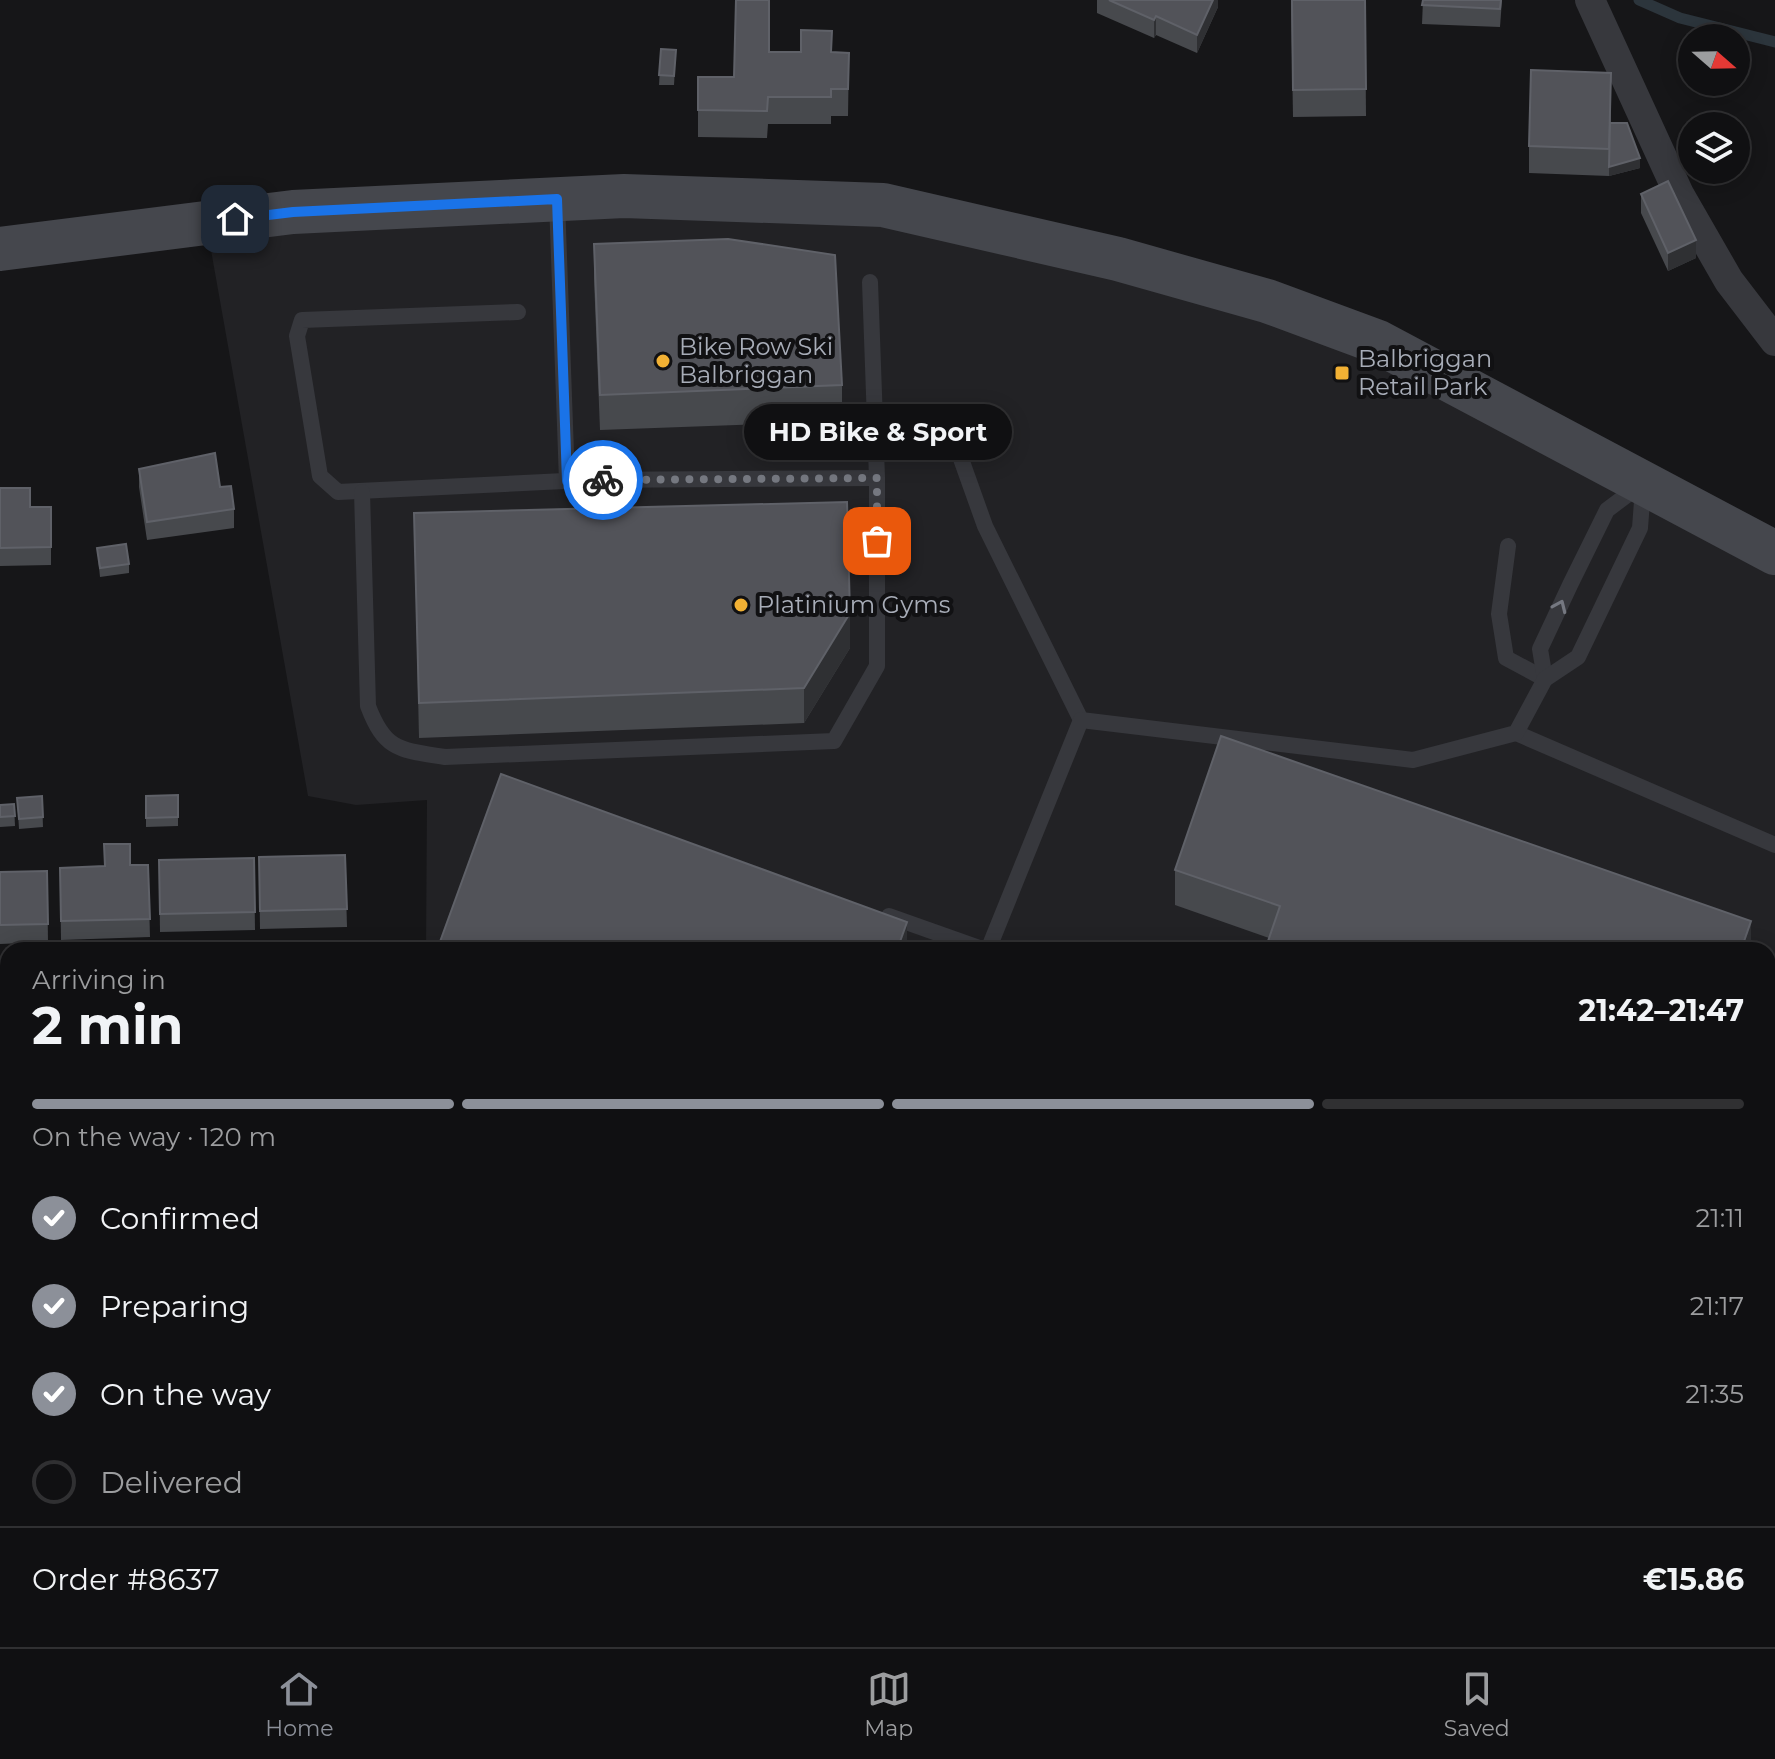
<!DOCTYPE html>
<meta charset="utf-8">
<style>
:root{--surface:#101012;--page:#19191b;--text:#f1f3f6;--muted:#9c9d9f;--line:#303032;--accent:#8c9099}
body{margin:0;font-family:Montserrat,sans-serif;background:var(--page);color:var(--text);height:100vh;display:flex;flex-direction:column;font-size:30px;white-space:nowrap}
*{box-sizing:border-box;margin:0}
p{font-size:26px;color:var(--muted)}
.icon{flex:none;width:44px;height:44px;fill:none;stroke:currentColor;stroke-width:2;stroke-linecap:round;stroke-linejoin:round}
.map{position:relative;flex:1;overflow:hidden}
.sheet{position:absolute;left:0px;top:942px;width:1776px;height:706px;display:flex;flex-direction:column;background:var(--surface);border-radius:24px 24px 0 0;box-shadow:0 4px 20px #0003,0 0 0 2px var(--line)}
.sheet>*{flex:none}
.needle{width:52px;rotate:110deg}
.controls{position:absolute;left:1678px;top:24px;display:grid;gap:16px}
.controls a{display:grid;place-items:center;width:72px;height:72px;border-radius:50%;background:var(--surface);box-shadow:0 4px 20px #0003,0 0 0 2px var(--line);font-size:40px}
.pin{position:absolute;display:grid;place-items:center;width:68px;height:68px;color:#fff;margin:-34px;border-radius:16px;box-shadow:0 4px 12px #0006}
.courier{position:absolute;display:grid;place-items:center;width:80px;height:80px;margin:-40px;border:6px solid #1a73e8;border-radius:50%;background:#fff;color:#222;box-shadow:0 2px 10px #0007}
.bubble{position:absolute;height:56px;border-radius:28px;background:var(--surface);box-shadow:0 4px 20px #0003,0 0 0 2px var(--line);font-size:26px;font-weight:700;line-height:56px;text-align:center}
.headline em{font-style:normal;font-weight:700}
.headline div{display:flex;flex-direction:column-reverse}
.headline{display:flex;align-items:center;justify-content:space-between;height:136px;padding:0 32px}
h1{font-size:52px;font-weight:700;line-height:60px}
.bar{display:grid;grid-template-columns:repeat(4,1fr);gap:12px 8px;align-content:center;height:96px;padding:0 32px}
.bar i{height:10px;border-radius:6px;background:var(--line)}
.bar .on{background:var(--accent)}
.bar p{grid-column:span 4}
.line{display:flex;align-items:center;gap:20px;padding:0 32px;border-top:2px solid var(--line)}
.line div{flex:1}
ol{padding:0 32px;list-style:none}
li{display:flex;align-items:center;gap:24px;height:88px}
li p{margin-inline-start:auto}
li .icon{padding:8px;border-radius:50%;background:var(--accent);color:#fff;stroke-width:4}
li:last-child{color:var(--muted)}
li i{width:44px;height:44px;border:4px solid var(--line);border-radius:50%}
.dock{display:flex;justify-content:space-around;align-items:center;height:112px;border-top:2px solid var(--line);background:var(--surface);font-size:22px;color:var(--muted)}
.dock a{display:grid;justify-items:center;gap:4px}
.dock .on{color:var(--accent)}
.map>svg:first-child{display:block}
.built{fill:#222225}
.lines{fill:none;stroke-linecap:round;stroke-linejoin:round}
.stream{stroke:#2c353c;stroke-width:11}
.service{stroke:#37383d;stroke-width:16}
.minor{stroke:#37383d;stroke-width:30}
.secondary{stroke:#45474d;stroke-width:44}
.wall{fill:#47494d}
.shaded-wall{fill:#2f3033}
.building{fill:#525359;stroke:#5f6168;stroke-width:2}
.oneway{stroke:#757881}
.done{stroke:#757880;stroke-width:8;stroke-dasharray:0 14.4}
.route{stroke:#1a73e8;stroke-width:10}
.poi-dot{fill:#f2b134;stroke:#111113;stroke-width:3}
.labels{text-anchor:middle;stroke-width:8;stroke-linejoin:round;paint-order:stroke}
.poi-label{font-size:24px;fill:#a8adb8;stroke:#111113;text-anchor:start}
</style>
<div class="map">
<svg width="1775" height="1647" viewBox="0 0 1775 1647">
<rect width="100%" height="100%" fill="#161618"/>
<!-- built -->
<polygon class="built" points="883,205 1267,301 1775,553 1775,1647 526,1647 526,1640 1768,1640 1768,950 426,950 427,800 356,805 308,796 206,222"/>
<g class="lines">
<!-- stream -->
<polyline class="stream" points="1639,0 1680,18 1775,42"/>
<!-- service -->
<g class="service">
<polyline points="557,201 567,481"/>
<polyline points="518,312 302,320 297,336 320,476 338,492 585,480 877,478"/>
<polyline points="945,414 985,526 1081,720"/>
<path d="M362 492 368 706C385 751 400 750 445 757L834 741 877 666V478L870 282"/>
<polyline points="1508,546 1499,614 1506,658 1545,679"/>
<polyline points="1545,679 1540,649 1570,585 1607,510 1639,486"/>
<polyline points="1516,733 1775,845"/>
<polyline points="889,916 985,950"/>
<polyline points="988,950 1081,720 1413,760 1516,733 1545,679 1578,657 1640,528 1643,488"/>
<polyline points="1768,1283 1775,1263"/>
<polyline points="1744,1640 1764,1647"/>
<polyline points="1220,1647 1221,1640"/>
<polyline points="1638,1647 1641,1640"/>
</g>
<!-- minor -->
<g class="minor">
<polyline points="1590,0 1679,194 1729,281 1775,341"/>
<polyline points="0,1021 8,1020"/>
<polyline points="0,1419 8,1418"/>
<polyline points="0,1454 8,1612"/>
<polyline points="9,1640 10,1647"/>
<polyline points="343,1640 343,1647"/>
</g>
<!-- secondary -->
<polyline class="secondary" points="0,249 293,212 624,196 883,205 1118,259 1267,301 1378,342 1775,553"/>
</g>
<!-- wall -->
<g class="wall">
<polygon points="1097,0 1218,0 1218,7 1197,53 1156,35 1154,38 1097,13"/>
<polygon points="1291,0 1365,0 1366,116 1293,117"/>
<polygon points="1423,0 1502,0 1500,27 1422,24"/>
<polygon points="661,49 676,50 674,85 659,85"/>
<polygon points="769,52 849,53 848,116 831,116 831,124 768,124 767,138 698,137 698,77 734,77"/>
<polygon points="1611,100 1611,123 1640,168 1609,176 1529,173 1529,146"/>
<polygon points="1641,194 1696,258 1668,271 1641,213"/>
<polygon points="594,244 842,385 842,421 600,430 594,279"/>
<polygon points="139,469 220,487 234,509 234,528 147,540 139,487"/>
<polygon points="0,488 30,507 51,507 51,565 0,566"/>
<polygon points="414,513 850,648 804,723 419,738"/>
<polygon points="97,548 129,564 129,573 100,577"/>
<polygon points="178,795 178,826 146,827 146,796"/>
<polygon points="42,796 43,827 19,829 17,798"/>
<polygon points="14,804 15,826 0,827 0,805"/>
<polygon points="345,855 347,927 260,929 259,857"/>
<polygon points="254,858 255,930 160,932 159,860"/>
<polygon points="148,865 150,937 61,940 60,868"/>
<polygon points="1175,870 1751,950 1269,938 1175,905"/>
<polygon points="47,871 48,942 0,944 0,872"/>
<rect x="0" y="1088" width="8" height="73"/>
<rect x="0" y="1255" width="8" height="79"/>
<polygon points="1775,1378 1775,1574 1768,1571 1768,1418 1770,1419 1770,1392"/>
<polygon points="1305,1640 1574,1640 1571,1647 1324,1647"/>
</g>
<!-- shaded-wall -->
<g class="shaded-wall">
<polygon points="1213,0 1218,0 1218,7 1197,53 1197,35"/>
<polygon points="1156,16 1156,35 1154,38 1154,20"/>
<polygon points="1611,73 1609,166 1640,158 1640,168 1609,176"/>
<polygon points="1696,240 1696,258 1668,271 1668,253"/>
<polygon points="850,613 850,648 804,723 804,688"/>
<polygon points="1751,921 1751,950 1741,950"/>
<polygon points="907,922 907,950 897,950"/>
<polygon points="1092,1640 1095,1640 1094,1647 1091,1647"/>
<polygon points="1561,1640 1574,1640 1571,1647 1559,1647"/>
</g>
<!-- building -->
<g class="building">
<polygon points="736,0 769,0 769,52 801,52 801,30 832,31 831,52 849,53 848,89 831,89 831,97 768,97 767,111 698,110 698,77 734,77"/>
<polygon points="1109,0 1213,0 1197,35 1156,16 1154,20"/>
<polygon points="1292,0 1365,0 1366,89 1293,90"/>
<polygon points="1423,0 1501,0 1500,9 1422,5"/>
<polygon points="661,49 676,50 674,76 659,75"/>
<polygon points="1531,70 1611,73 1609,149 1529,146"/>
<polygon points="1610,123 1627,123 1640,158 1609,167"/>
<polygon points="1668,181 1696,240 1668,253 1641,194"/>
<polygon points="728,239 835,255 842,385 600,395 594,244"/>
<polygon points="215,453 220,487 231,486 234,509 147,522 139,469"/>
<polygon points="0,488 30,488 30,507 51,507 51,547 0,548"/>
<polygon points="847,502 850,613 804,688 419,703 414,513"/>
<polygon points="126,544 129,564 100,568 97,548"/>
<polygon points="1221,736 1751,921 1741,950 1265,950 1280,906 1175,870"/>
<polygon points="501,774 907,922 897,950 437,950"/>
<polygon points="178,795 178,817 146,818 146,796"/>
<polygon points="42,796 43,817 19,819 17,798"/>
<polygon points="14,804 15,816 0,817 0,805"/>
<polygon points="104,844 130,844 130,865 148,865 150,919 61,921 60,868 105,866"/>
<polygon points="345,855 347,909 260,911 259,857"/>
<polygon points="254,858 255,912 160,914 159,860"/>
<polygon points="47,871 48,924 0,925 0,872"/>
<polygon points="0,1088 8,1088 8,1142 0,1143"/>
<polygon points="0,1255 8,1255 8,1315 0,1316"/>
<polygon points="1775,1378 1775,1394 1770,1392"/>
<polygon points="1768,1418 1775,1421 1775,1538 1768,1536"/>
<rect x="420" y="1640" width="59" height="7"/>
<polygon points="531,1640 554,1640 554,1647 532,1647"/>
<polygon points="737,1640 898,1640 897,1647 735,1647"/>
<polygon points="955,1640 992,1641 993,1640 1092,1640 1091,1647 954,1647"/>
<polygon points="1401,1640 1561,1640 1559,1647 1421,1647"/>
</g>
<!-- one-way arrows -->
<defs><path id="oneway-chevron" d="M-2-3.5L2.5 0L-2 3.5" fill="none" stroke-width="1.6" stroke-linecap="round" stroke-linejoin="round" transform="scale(2)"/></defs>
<use class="oneway" href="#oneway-chevron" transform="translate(1560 606) rotate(-66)"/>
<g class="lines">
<!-- done -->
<polyline class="done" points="603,480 877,478 877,541"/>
<!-- route -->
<polyline class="route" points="235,219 293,212 557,199 567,481 603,480"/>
</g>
<!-- markers -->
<g class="poi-dot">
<circle cx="663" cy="361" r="8"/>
<rect x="1334" y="365" width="16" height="16" rx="4"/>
<circle cx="741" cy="605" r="8"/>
</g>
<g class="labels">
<!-- poi labels -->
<g class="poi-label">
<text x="679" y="355">Bike Row Ski<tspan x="679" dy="28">Balbriggan</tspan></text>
<text x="1358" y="367">Balbriggan<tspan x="1358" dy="28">Retail Park</tspan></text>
<text x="757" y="613">Platinium Gyms</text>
</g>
</g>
</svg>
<div class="controls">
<a><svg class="needle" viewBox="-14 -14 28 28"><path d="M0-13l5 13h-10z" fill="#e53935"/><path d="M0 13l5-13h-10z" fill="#9c9d9f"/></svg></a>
<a><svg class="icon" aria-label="layers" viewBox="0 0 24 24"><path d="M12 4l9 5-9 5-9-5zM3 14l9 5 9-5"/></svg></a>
</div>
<div class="pin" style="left:877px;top:541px;background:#ea580c"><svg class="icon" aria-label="bag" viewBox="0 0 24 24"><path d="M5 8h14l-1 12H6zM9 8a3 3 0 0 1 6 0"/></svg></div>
<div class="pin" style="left:235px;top:219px;background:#1f2937"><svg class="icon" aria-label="home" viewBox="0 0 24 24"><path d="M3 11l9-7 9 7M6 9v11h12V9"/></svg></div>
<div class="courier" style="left:603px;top:480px"><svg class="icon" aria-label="bike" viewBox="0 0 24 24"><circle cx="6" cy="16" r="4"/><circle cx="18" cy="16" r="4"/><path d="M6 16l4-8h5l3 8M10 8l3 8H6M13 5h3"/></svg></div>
<div class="bubble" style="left:744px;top:404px;width:268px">HD Bike &amp; Sport</div>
<section class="sheet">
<div class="headline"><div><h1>2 min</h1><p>Arriving in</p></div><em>21:42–21:47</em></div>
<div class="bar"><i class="on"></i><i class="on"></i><i class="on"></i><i></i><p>On the way · 120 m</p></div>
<ol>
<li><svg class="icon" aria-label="check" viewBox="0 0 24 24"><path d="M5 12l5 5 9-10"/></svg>Confirmed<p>21:11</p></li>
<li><svg class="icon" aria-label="check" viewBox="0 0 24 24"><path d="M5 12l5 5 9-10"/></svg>Preparing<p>21:17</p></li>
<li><svg class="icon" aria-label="check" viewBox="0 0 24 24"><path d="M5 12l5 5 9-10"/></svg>On the way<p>21:35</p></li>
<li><i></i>Delivered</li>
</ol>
<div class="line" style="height:104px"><div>Order #8637</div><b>€15.86</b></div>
</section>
</div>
<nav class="dock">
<a class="on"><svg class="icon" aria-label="home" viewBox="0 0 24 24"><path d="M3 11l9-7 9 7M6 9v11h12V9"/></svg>Home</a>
<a><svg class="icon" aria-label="map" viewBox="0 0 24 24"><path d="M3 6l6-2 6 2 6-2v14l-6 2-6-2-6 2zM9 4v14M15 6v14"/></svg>Map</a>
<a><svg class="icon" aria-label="saved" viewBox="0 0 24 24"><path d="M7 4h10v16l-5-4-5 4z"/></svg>Saved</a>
</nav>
